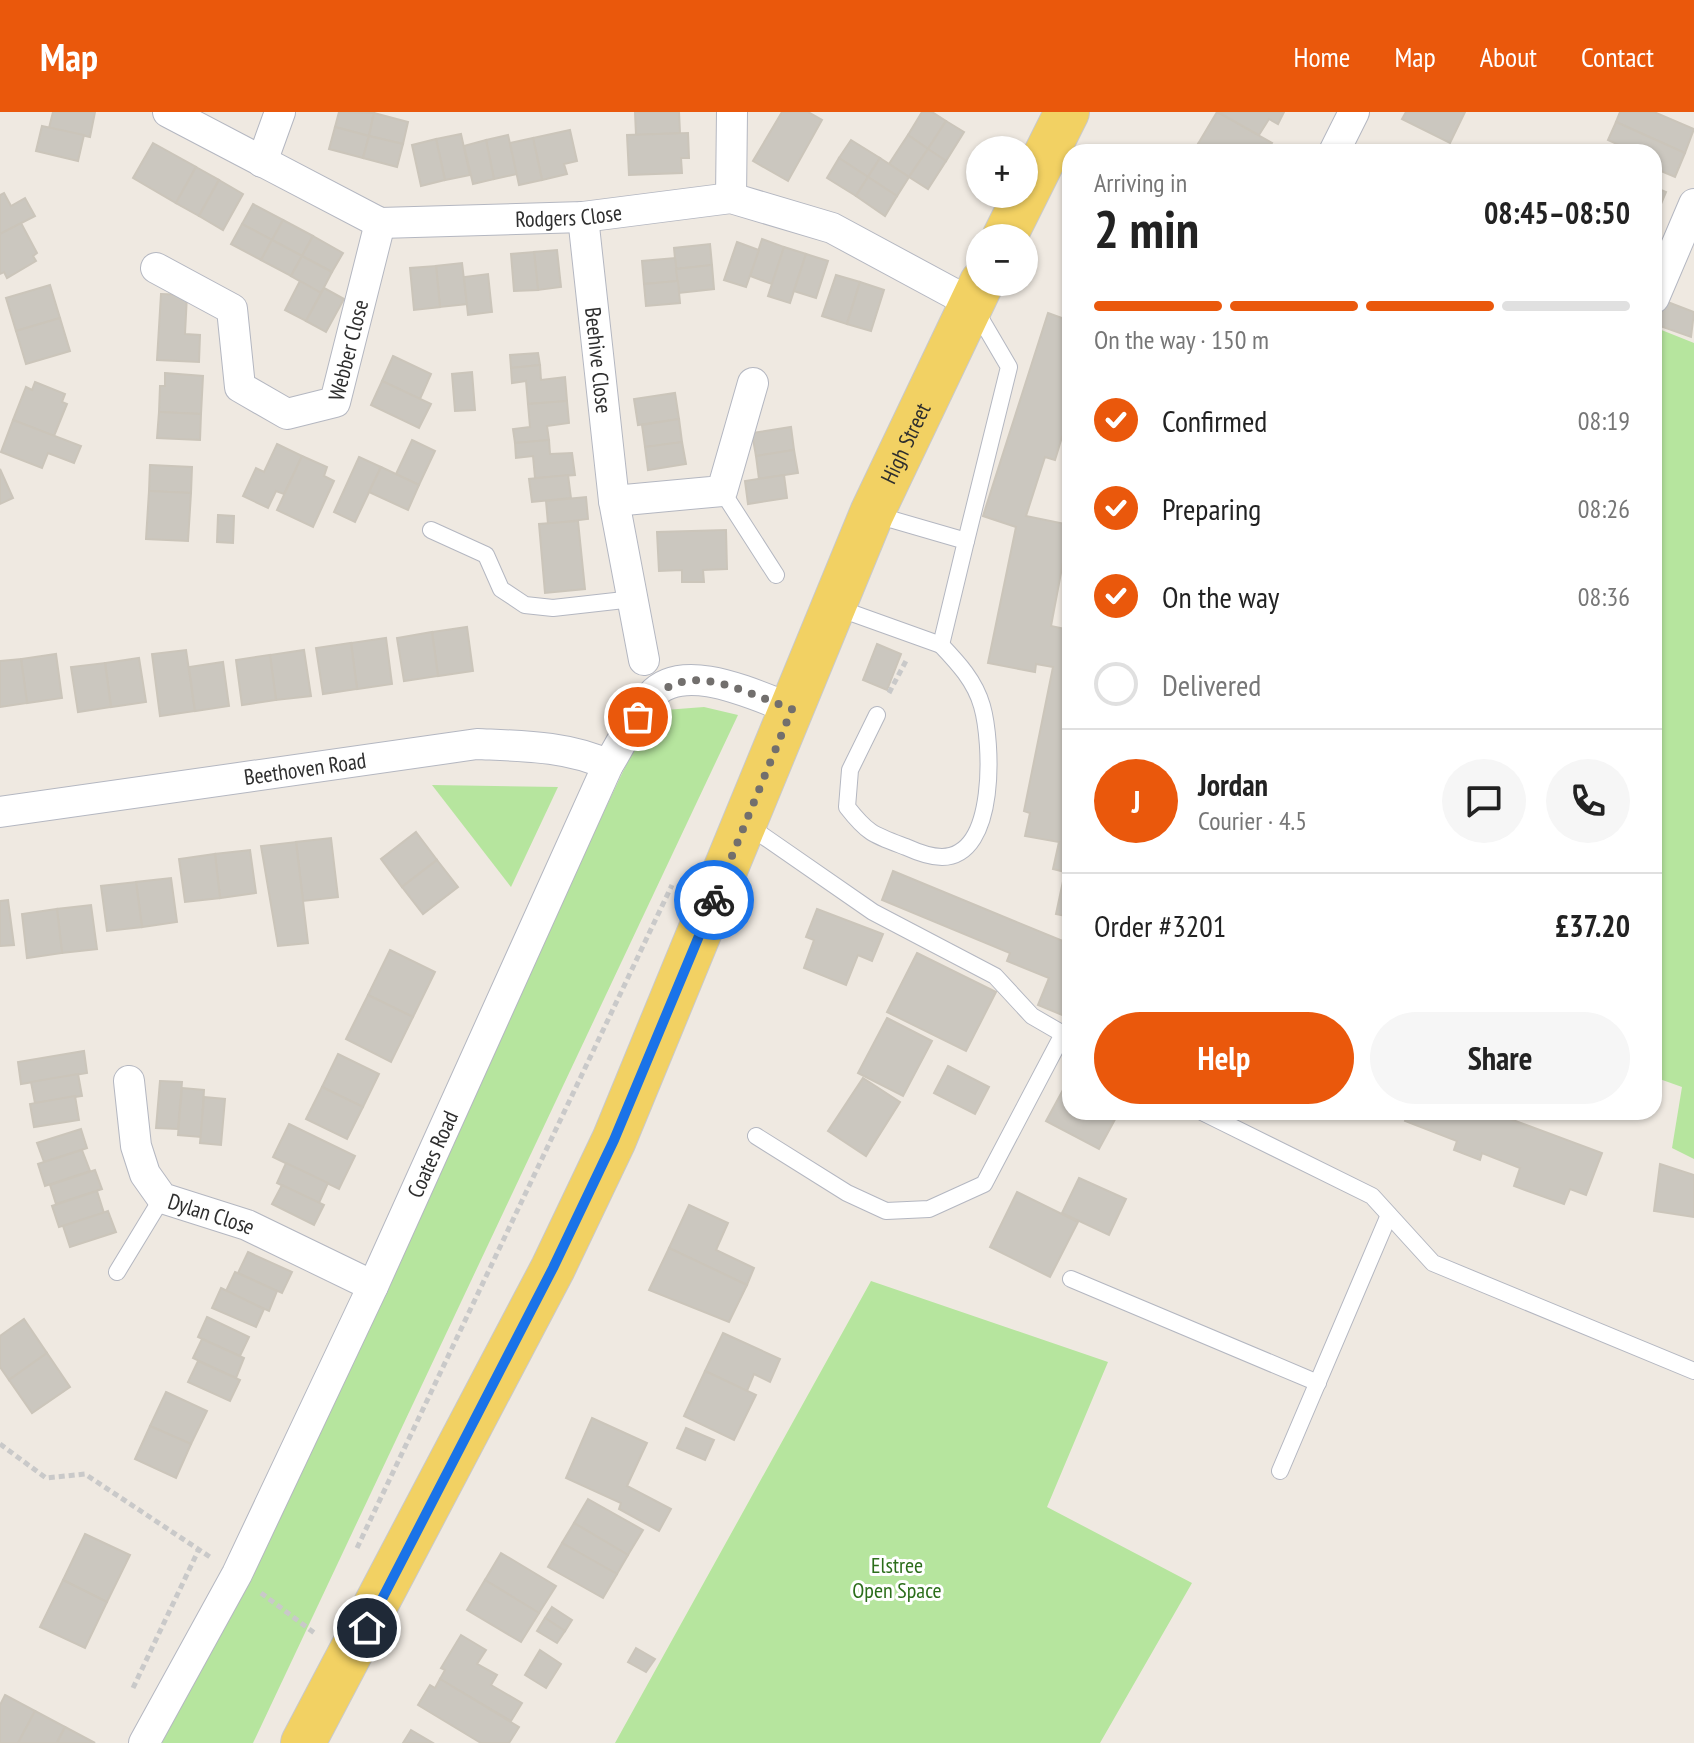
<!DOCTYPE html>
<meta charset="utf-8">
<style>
:root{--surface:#fff;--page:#f6f6f6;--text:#222;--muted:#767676;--line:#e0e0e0;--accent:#ea580c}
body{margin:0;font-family:"PT Sans Narrow",sans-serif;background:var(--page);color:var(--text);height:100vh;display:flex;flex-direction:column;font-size:30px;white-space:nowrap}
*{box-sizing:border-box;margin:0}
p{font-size:26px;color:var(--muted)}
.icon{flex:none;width:44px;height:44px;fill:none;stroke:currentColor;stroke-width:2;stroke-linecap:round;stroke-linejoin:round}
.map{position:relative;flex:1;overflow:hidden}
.side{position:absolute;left:1062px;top:32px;width:600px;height:976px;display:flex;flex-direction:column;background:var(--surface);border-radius:24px;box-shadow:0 2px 6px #0004}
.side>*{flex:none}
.tools{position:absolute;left:966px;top:24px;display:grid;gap:16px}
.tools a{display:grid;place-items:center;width:72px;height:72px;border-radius:50%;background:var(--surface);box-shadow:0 2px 6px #0004;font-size:40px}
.pin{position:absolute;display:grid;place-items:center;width:68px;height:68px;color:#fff;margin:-34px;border:4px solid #fff;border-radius:50%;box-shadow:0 2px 8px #0007}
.courier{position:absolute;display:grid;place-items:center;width:80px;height:80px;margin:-40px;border:6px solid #1a73e8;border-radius:50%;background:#fff;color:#222;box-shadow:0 2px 10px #0007}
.headline em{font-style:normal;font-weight:700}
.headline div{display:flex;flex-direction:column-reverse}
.headline{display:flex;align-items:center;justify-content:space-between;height:136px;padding:0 32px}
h1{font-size:52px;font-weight:700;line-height:60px}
.bar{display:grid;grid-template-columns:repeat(4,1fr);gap:12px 8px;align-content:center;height:96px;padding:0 32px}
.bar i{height:10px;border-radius:6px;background:var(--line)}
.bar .active{background:var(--accent)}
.bar p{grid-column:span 4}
.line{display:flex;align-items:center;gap:20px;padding:0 32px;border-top:2px solid var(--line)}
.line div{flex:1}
.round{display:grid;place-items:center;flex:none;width:84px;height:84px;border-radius:42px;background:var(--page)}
ol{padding:0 32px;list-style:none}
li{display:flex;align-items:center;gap:24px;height:88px}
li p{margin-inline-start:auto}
li .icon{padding:8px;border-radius:50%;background:var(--accent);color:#fff;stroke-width:4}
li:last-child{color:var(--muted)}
li i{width:44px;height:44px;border:4px solid var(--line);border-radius:50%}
.button{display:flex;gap:16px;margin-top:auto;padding:16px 32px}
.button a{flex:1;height:92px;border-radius:48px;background:var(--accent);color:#fff;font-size:32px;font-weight:700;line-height:92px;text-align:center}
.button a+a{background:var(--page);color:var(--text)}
header{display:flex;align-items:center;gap:48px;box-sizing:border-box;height:112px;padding:0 40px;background:var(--accent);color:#fff}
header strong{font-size:38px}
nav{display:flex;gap:44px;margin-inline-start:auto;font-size:28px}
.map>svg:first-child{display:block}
.green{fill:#b6e59e}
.building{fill:#cbc7bf;stroke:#cbc5ba;stroke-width:2}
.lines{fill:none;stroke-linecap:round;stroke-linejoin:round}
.service-casing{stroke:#b4b7c1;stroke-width:18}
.minor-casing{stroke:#b4b7c1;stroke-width:32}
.primary-casing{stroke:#c9c9c9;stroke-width:46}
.path{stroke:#c9c9c9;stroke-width:5;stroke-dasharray:6 4;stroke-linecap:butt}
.service{stroke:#fff;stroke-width:16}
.minor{stroke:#fff;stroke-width:30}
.primary{stroke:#f2d163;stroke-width:44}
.done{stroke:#726f6d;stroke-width:8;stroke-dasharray:0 14.4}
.route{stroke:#1a73e8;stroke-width:10}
.labels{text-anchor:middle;stroke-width:6;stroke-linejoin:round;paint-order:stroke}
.street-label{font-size:22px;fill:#2e2e2e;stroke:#fff}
.park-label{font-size:22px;fill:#2c6e1b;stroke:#fff}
</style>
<header>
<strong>Map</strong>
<nav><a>Home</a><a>Map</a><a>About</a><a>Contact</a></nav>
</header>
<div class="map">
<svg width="1694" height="1631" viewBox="0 0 1694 1631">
<rect width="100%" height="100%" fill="#efe9e1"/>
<!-- green -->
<g class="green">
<polygon points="1654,215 1694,231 1694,1047 1672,1036 1682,975 1654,965"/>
<polygon points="704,595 738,603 253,1631 162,1631 636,632 665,598"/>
<polygon points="432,673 558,675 511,775"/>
<polygon points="871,1169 1108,1250 1047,1395 1192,1471 1100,1631 615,1631"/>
</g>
<!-- building -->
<g class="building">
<polygon points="53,0 95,0 90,25 49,16"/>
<polygon points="339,0 374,1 369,24 335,15"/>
<polygon points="635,0 679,0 680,21 636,23"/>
<polygon points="782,0 808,0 822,8 788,69 753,49"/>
<polygon points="922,0 932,0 946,9 928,37 908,23"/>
<polygon points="1217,0 1272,31 1267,40 1211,40 1198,32"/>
<polygon points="1218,0 1284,0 1278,12 1269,7 1259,23"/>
<polygon points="1406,0 1465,0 1450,31 1402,7"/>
<polygon points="1620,0 1654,0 1694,17 1685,41 1616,10"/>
<polygon points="374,1 408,10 403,32 369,24"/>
<polygon points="946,9 964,20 946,49 928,37"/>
<polygon points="1616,10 1685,41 1675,65 1654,56 1654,40 1627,40 1628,37 1608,28"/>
<polygon points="42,14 84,23 78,49 36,39"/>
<polygon points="335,15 369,24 363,46 329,37"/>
<polygon points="570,18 577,49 564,52 567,62 542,68 533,26"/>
<polygon points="688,21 689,46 681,46 682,61 629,63 627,23"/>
<polygon points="461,22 470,63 445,68 436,27"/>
<polygon points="508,23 517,62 494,67 486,28"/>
<polygon points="908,23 928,37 909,65 889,52"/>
<polygon points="369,24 403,32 397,55 363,46"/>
<polygon points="533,26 542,68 519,73 510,31"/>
<polygon points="436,27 445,68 421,74 412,33"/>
<polygon points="486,28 494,67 473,72 464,34"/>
<polygon points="851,28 880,46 868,65 839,46"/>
<polygon points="153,31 196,55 176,91 133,66"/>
<polygon points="1198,32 1211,40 1194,40"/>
<polygon points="928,37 946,49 928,77 909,65"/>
<polygon points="839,46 868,65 856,84 827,66"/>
<polygon points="880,46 909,65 897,84 868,65"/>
<polygon points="196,55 219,68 199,104 176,91"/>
<polygon points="868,65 897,84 885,104 856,84"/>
<polygon points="219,68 243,82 223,118 199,104"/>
<polygon points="1654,75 1666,80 1656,104 1654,103"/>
<polygon points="4,81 11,94 25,86 35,104 0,122 0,83"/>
<polygon points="253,92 283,108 272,128 242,112"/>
<polygon points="283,108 313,124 302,144 272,128"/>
<polygon points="21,111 37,141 33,144 36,149 7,166 4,160 0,162 0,122"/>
<polygon points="242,112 272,128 261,148 231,132"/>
<polygon points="313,124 343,141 332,160 302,144"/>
<polygon points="762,127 784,135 772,172 750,164"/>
<polygon points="272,128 302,144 291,164 261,148"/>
<polygon points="737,130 759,138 746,175 724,168"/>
<polygon points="710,132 712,153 676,157 674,136"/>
<polygon points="784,135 806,142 790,191 768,184"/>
<polygon points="557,138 561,175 538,178 534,140"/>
<polygon points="534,140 538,178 514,179 511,142"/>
<polygon points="806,142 828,149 816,186 794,179"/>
<polygon points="302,144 332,160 321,181 291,164"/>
<polygon points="675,146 678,169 644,172 642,149"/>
<polygon points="462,151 467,192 440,195 436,154"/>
<polygon points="712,153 714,177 679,181 676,157"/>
<polygon points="436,154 440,195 414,198 410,156"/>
<polygon points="488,162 492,200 468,203 464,165"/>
<polygon points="836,163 860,170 847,212 822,204"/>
<polygon points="300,169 321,181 306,209 285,198"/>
<polygon points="678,169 680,191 646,194 644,172"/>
<polygon points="860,170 884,178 871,219 847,212"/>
<polygon points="50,173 60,206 16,219 6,186"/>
<polygon points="324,176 344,187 326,220 306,209"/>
<polygon points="161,182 187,183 185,222 200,223 199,250 157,248"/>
<polygon points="1665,189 1694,200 1691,225 1657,213"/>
<polygon points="1048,201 1070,209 1070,327 1062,325 1055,348 1045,345 1026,404 1070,413 1051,514 1065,517 1070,497 1070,805 1056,802 1065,760 1053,757 1059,730 1025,724 1030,701 1024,699 1053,555 1036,552 1035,560 988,551 1016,415 983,404"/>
<polygon points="60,206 70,239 26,252 16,219"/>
<polygon points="538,241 540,253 511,256 510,243"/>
<polygon points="393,244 431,262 420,287 382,269"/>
<polygon points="540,253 541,268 565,265 567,289 528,292 526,269 512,271 511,256"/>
<polygon points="472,260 475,298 455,299 452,262"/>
<polygon points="165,261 203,264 201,302 159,300 160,274 165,274"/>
<polygon points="382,269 431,292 419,316 371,293"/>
<polygon points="35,270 65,282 62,290 67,292 54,324 13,308 26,275 32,278"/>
<polygon points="675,281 679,307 638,313 634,287"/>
<polygon points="567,289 569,311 547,314 549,328 515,331 513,317 530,315 528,292"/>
<polygon points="159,300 201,302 200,328 157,326"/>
<polygon points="679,307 682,330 645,335 642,313"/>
<polygon points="13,308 81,334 74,351 48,341 42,356 1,340"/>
<polygon points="791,315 794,338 756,344 752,321"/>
<polygon points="412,328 435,339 419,373 396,362"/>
<polygon points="549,328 550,342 572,341 575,363 535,366 533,344 516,346 515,331"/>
<polygon points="682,330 686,352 648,358 645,335"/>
<polygon points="277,332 302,344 284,382 276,379 268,396 243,384 256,356 264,360"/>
<polygon points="794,338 798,361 759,367 756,344"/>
<polygon points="302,344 327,355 324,364 334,369 313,415 277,398"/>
<polygon points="359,345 381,355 355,410 334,400"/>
<polygon points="150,353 192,355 191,381 149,379"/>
<polygon points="381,355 419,373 408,398 369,380"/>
<polygon points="0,357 13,386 0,392"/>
<polygon points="568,363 571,386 532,390 529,367"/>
<polygon points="784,363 787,386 748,392 745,369"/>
<polygon points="149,379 191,381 188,429 146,427"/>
<polygon points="586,385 588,407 548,412 546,389"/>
<polygon points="218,403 234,404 233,431 217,430"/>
<polygon points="578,409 585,477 545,481 539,412"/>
<polygon points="726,418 727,457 703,458 704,470 682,470 682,458 659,459 657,420"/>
<polygon points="467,515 473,559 438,564 432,520"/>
<polygon points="432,520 438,564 404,569 397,526"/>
<polygon points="386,526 392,572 357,577 351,531"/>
<polygon points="351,531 357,577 323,582 316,536"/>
<polygon points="877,532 901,542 887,578 863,568"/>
<polygon points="186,538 195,599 160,604 152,542"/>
<polygon points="304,538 311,584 276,588 270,543"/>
<polygon points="56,542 62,586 27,591 21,547"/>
<polygon points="270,543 276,588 242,593 236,548"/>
<polygon points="139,546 146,590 111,595 105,551"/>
<polygon points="21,547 27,591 0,595 0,549"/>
<polygon points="223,550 229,594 195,599 189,555"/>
<polygon points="105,551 111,595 78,600 71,555"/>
<polygon points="416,720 437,748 402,775 381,747"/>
<polygon points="331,726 338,785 303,789 296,730"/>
<polygon points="296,730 308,831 278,834 261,734"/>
<polygon points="250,738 256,781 220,786 215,742"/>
<polygon points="215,742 220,786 185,790 179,747"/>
<polygon points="437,748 458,775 423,802 402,775"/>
<polygon points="893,759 1070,832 1067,905 1038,893 1049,866 1007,849 1010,841 882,788"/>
<polygon points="171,766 177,810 142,815 136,770"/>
<polygon points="136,770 142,815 107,819 101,774"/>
<polygon points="8,788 14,833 0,834 0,789"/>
<polygon points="91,793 97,837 62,841 57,797"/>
<polygon points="57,797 62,841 27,846 22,802"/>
<polygon points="817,797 883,822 872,849 858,843 846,873 804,856 814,828 806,825"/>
<polygon points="390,838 435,860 413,905 368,883"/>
<polygon points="917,841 996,880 966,939 887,900"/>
<polygon points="368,883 413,905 391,950 346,927"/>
<polygon points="887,906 932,929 903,984 858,961"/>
<polygon points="84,939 87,961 21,972 18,950"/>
<polygon points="338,942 379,962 363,995 322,975"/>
<polygon points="948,954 989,975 975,1002 934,981"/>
<polygon points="78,962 82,984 35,991 31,970"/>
<polygon points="1070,965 1070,1000 1119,1000 1099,1037 1046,1009"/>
<polygon points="863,966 900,990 866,1044 828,1019"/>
<polygon points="160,969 182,970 178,1017 156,1016"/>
<polygon points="322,975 363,995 347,1027 306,1007"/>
<polygon points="182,976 204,978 201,1025 178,1023"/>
<polygon points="75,984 79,1008 34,1015 30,992"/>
<polygon points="204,985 225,987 221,1033 200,1031"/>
<polygon points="1408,1000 1491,1000 1602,1041 1586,1083 1570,1077 1564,1092 1514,1074 1520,1056 1482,1041 1480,1048 1454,1038 1457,1029 1405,1009"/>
<polygon points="289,1012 355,1044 339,1077 273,1045"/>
<polygon points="81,1017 87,1036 44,1050 37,1031"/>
<polygon points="82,1038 90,1059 45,1074 38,1052"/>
<polygon points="286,1051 328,1071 319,1091 277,1071"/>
<polygon points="1660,1052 1694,1063 1694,1105 1654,1099"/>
<polygon points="95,1058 102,1077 56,1092 50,1073"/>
<polygon points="1079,1066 1126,1087 1109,1123 1062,1101"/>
<polygon points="282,1073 324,1093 314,1113 272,1092"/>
<polygon points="97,1079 104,1101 59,1115 52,1094"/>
<polygon points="1017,1080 1078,1110 1050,1165 990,1135"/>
<polygon points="689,1093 728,1111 716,1138 754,1156 747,1173 669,1136"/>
<polygon points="108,1099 116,1120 70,1135 63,1114"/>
<polygon points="669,1136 747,1173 729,1210 649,1178"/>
<polygon points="248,1140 292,1160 282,1181 238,1161"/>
<polygon points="235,1160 277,1179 269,1199 226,1179"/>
<polygon points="221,1176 264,1197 256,1215 212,1196"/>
<polygon points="207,1205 249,1225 240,1244 198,1225"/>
<polygon points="24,1207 47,1241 9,1268 0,1255 0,1224"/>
<polygon points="723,1221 780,1247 770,1270 754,1262 747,1279 705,1259"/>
<polygon points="202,1227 244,1246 236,1266 193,1246"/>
<polygon points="47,1241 70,1275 32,1301 9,1268"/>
<polygon points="198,1249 240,1268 230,1289 188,1270"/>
<polygon points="705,1259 756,1283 734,1328 684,1304"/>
<polygon points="166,1280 207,1299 191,1332 150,1314"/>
<polygon points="592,1306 647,1331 627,1374 671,1397 659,1419 619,1397 621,1391 566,1366"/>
<polygon points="150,1314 191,1332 176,1366 135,1347"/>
<polygon points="686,1316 714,1328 705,1348 677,1336"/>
<polygon points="588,1387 643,1418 628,1443 574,1411"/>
<polygon points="574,1411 628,1443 617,1462 562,1431"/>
<polygon points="85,1422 130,1443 107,1490 63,1468"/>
<polygon points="562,1431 617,1462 603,1486 548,1455"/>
<polygon points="501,1441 556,1474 539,1501 485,1468"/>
<polygon points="63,1468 107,1490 85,1536 40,1515"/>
<polygon points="485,1468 539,1501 521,1530 467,1498"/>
<polygon points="552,1495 572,1508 565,1519 545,1506"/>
<polygon points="545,1506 565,1519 557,1531 537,1519"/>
<polygon points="461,1523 486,1538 477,1552 497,1563 491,1573 522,1591 511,1609 440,1567 445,1558 441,1556"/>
<polygon points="636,1536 655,1547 646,1560 628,1550"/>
<polygon points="540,1538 561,1552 546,1576 525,1563"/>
<polygon points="440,1567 519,1615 509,1631 481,1631 418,1593 430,1573 435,1576"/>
<polygon points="5,1583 35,1599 18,1631 0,1631 0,1593"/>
<polygon points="35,1599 65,1615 57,1631 18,1631"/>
<polygon points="65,1615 95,1631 57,1631"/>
<polygon points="411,1618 433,1631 403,1631"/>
</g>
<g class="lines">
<defs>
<g id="service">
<polyline points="722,379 776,463"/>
<polyline points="431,418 486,443 501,477 525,493 553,496 633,487"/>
<polyline points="966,429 1009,255 975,197"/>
<polyline points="835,495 941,533 966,429 873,402"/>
<path d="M877 603 850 658 847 695C868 722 874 723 906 735 917 740 930 745 942 745 998 744 992 629 982 594 975 569 958 551 941 533"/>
<polyline points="746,712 873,800 995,864 1032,904 1070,926"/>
<polyline points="1202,1000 1372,1084 1433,1151 1694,1259"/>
<polyline points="756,1024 847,1081 886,1099 929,1097 984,1072 1063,922"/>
<polyline points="117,1160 162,1086"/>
<polyline points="1071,1167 1318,1271"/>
<polyline points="1280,1359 1389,1103"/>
</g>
<g id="minor">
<path id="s1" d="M168 0 380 111 583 105 731 86 832 116 971 191"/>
<polyline points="1334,40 1354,0"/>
<polyline points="262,50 280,0"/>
<polyline points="731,86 732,0"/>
<path id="s2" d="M583 105 614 389 644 548"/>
<path id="s3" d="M156 156 232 197 240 275 287 302 335 290 380 111"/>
<polyline points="1654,186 1694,92"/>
<polyline points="614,389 722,379 753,271"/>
<path id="s4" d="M0 700 477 632C521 634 568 634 608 653"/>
<path id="s5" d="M129 969 136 1034 145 1062 162 1086 247 1113 373 1174"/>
<path id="s6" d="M144 1631 237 1462 373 1174 608 653C622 631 634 603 651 584 683 547 756 584 792 597"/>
</g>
<g id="primary">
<polyline points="1004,126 1067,0"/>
<path id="s7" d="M303 1631 553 1156 614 1028 872 401 982 170"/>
</g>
</defs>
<!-- service casing -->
<use href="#service" class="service-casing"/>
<!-- minor casing -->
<use href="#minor" class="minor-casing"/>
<!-- primary casing -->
<use href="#primary" class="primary-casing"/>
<!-- path -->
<g class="path">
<polyline points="889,581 907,547"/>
<polyline points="0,1332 46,1366 85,1362 210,1445"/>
<polyline points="357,1436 672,773"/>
<polyline points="261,1481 317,1523"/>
<polyline points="133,1576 199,1437"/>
</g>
<!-- service -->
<use href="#service" class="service"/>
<!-- minor -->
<use href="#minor" class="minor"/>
<!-- primary -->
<use href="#primary" class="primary"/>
</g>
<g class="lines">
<!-- done -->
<path class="done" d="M638 605C679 540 734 577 792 597L714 788"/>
<!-- route -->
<polyline class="route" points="367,1516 553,1156 614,1028 714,788"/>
</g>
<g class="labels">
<!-- street labels -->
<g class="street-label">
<text dy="8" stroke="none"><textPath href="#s1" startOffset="428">Rodgers Close</textPath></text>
<text dy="8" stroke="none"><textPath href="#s3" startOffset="322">Webber Close</textPath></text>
<text dy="8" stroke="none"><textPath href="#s2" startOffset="144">Beehive Close</textPath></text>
<text dy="8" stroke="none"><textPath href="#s7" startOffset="1434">High Street</textPath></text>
<text dy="8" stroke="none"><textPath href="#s4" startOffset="308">Beethoven Road</textPath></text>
<text dy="8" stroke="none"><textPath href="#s6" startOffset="656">Coates Road</textPath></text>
<text dy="8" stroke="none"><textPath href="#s5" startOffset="176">Dylan Close</textPath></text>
</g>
<!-- park labels -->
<g class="park-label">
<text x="897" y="1461">Elstree<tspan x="897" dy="25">Open Space</tspan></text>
</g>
</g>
</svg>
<div class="tools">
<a>+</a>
<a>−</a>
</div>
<div class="pin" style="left:638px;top:605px;background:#ea580c"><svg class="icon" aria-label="bag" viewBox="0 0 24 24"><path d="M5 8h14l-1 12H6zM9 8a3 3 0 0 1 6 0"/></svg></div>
<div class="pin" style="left:367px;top:1516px;background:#1f2937"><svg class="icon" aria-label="home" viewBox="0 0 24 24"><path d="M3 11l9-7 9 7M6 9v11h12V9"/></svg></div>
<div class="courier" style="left:714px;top:788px"><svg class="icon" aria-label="bike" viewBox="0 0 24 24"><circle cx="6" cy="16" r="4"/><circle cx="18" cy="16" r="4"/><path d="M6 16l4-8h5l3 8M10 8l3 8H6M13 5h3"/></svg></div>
<section class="side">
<div class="headline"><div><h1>2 min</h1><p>Arriving in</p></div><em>08:45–08:50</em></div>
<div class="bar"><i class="active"></i><i class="active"></i><i class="active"></i><i></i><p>On the way · 150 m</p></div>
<ol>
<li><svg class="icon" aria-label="check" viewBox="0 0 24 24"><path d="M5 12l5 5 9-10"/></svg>Confirmed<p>08:19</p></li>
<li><svg class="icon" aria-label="check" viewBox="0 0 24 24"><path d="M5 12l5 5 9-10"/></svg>Preparing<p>08:26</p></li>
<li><svg class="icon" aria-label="check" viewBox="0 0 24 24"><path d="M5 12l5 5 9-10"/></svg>On the way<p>08:36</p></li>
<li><i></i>Delivered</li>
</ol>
<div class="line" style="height:144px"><b class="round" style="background:var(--accent);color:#fff">J</b><div><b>Jordan</b><p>Courier · 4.5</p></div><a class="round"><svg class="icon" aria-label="chat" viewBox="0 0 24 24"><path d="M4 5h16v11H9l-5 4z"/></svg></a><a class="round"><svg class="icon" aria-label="phone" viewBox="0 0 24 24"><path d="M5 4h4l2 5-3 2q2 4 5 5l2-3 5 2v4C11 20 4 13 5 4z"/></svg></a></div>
<div class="line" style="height:104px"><div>Order #3201</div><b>£37.20</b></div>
<div class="button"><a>Help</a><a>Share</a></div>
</section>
</div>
